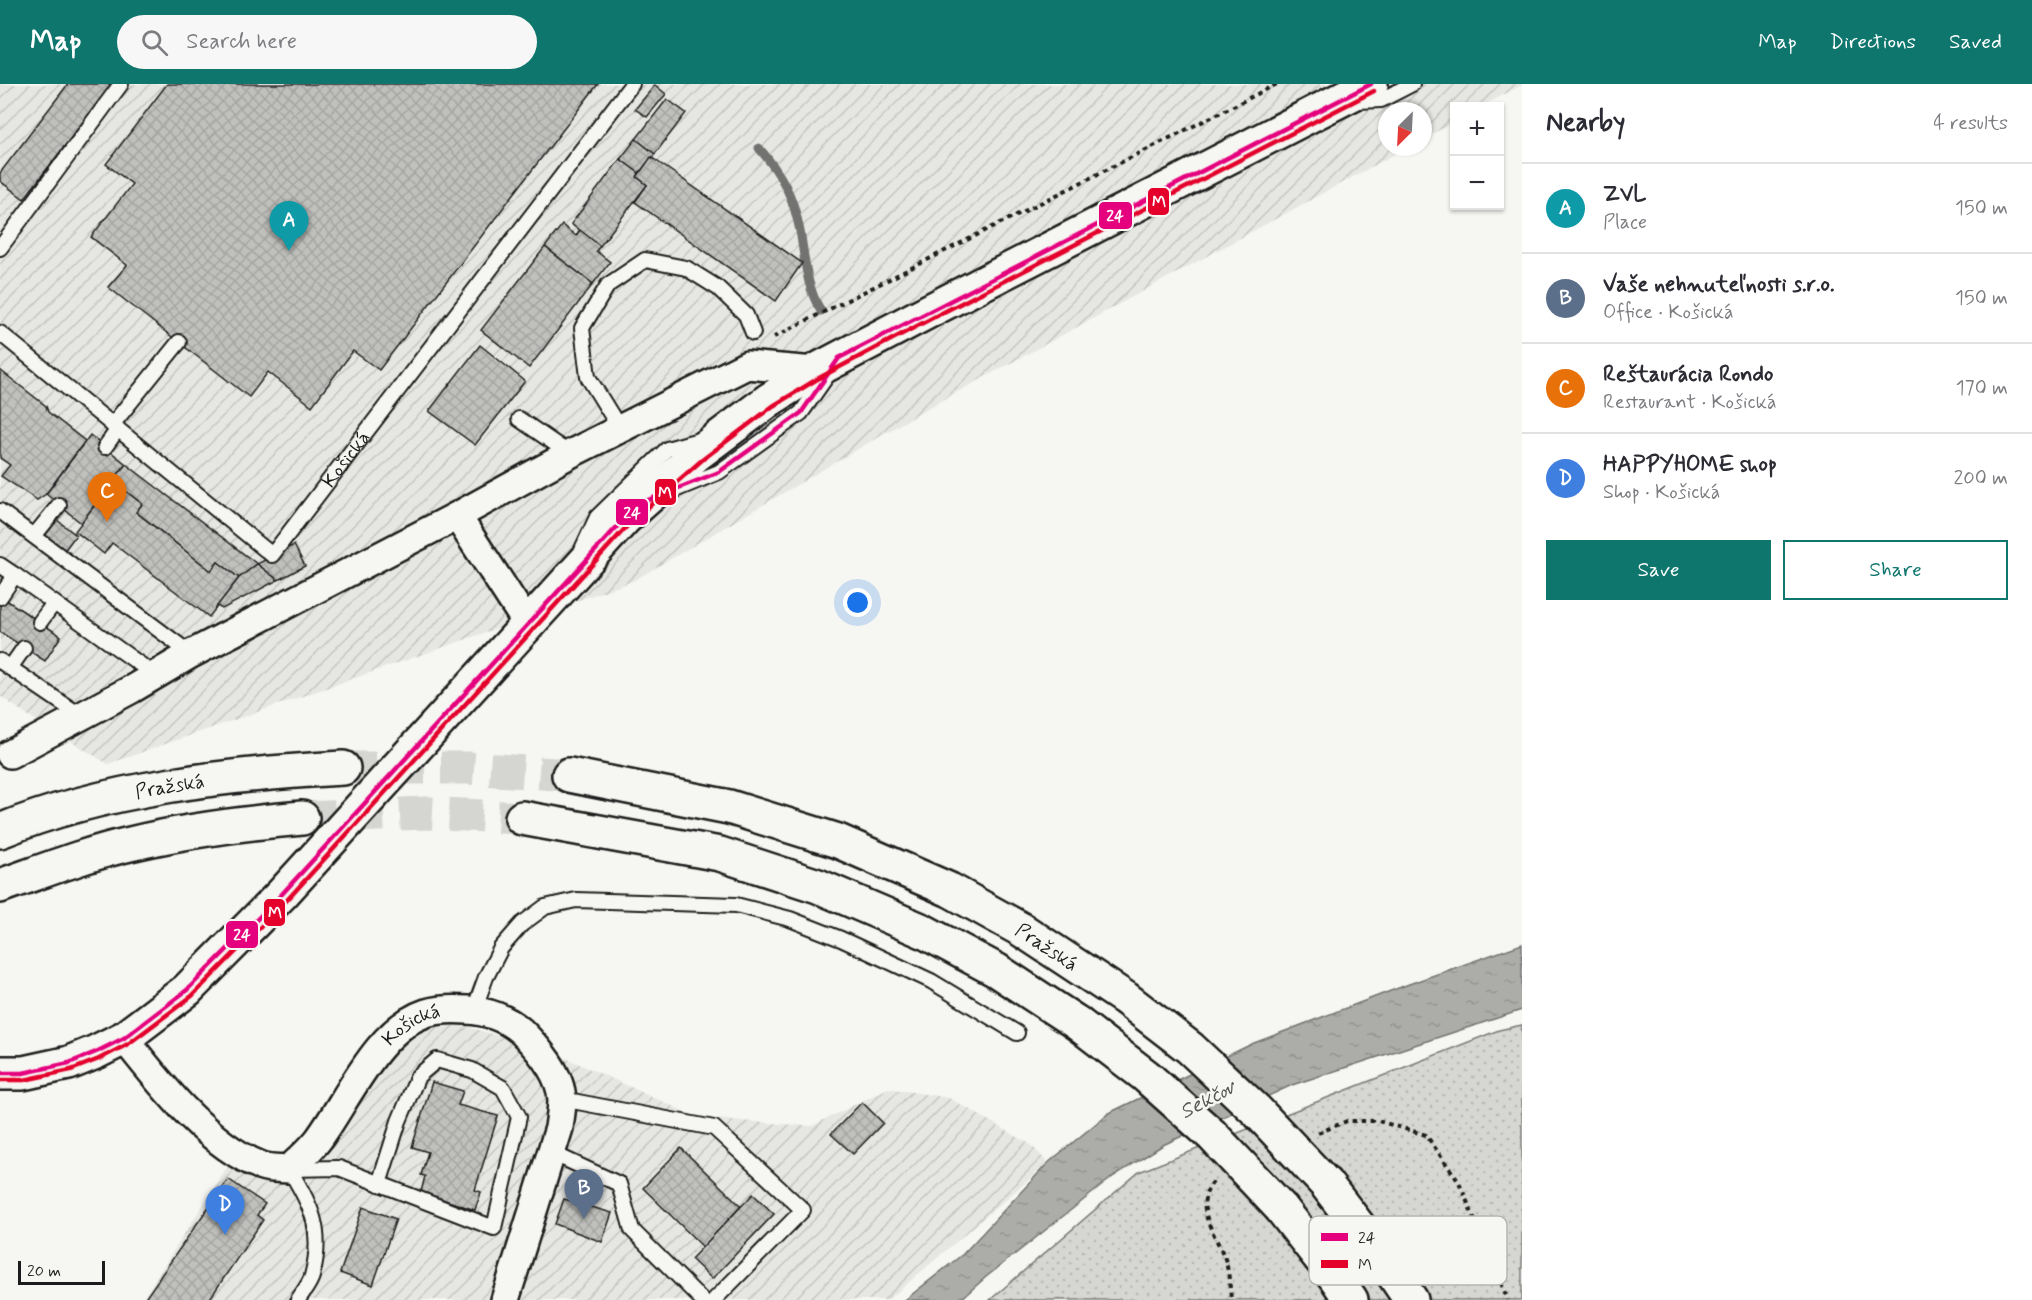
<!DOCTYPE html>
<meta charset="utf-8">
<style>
body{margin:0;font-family:Mynerve,sans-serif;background:#f7f7f7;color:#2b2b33}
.controls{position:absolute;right:18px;top:18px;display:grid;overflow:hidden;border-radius:0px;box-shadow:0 2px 4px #0004}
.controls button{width:54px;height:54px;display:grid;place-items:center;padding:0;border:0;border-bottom:2px solid #e1e1e2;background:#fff;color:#2b2b33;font:30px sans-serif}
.compass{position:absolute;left:1378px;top:18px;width:54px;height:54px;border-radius:50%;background:#fff;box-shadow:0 2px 4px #0004;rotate:204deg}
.scale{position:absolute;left:18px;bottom:15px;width:87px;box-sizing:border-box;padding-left:6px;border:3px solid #1c1c1c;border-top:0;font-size:16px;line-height:21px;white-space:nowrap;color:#1c1c1c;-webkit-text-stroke:4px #f6f6f2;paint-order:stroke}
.you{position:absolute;left:858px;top:519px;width:21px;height:21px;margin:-15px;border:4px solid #fff;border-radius:50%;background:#1a73e8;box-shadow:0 0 0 9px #1a73e833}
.badge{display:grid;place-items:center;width:39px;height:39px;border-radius:50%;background:#0f766e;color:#fff;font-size:20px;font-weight:700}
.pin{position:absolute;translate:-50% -50px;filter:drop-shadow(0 2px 3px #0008)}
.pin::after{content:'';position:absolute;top:32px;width:21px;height:18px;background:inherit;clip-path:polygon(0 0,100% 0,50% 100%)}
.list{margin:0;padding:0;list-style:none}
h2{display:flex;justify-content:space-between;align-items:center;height:78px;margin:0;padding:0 24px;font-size:26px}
h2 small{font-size:20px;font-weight:400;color:#7c7c81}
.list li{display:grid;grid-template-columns:39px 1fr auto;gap:18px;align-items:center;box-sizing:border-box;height:90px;padding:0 24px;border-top:2px solid #e1e1e2}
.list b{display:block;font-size:22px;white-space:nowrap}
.list p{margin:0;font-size:20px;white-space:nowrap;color:#7c7c81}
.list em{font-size:20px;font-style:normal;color:#7c7c81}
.actions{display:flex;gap:12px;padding:18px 24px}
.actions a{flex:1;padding:14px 0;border:2px solid #0f766e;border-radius:0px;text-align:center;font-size:21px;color:#0f766e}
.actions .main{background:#0f766e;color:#fff}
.icon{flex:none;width:33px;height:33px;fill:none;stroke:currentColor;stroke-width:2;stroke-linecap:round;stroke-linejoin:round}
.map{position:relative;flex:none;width:1522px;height:1216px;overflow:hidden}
header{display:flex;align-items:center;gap:36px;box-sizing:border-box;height:84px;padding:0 30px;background:#0f766e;color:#fff}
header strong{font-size:28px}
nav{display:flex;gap:33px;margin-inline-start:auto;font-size:21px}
.search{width:420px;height:54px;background:#f7f7f7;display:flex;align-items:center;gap:15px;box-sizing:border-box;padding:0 21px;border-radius:33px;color:#7c7c81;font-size:22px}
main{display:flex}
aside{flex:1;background:#fff}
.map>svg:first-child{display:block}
</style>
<header>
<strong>Map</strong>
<div class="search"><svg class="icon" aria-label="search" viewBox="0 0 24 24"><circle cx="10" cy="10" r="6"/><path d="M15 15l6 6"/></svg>Search here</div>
<nav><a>Map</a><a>Directions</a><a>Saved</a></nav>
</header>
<main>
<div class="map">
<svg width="1522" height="1216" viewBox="0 0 1522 1216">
<defs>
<pattern id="industrial-furrows" width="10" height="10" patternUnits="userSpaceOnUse" patternTransform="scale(1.5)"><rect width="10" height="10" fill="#e6e6e2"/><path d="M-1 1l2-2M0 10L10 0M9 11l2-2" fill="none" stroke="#c5c5c1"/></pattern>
<pattern id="grass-dots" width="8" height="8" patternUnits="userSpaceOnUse" patternTransform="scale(1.5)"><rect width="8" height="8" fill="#d6d6d2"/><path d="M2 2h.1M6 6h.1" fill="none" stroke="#b7b7b4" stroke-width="1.8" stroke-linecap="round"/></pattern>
<pattern id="water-ripples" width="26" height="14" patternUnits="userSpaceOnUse" patternTransform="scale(1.5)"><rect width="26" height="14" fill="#acaca9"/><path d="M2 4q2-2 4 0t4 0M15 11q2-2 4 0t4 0" fill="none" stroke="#939391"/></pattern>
<pattern id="building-cross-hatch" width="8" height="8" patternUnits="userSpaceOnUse" patternTransform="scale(1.5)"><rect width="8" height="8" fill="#c0c0bd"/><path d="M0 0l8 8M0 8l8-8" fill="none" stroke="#a4a4a2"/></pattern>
</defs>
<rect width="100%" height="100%" fill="#f6f6f2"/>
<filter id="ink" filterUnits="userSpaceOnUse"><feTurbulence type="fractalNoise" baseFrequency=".0167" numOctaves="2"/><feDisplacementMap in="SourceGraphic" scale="12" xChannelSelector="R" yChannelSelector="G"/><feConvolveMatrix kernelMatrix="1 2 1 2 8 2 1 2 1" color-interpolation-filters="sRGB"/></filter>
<g filter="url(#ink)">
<g fill="url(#industrial-furrows)">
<polygon points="0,0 1522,0 1522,1 1482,22 1454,22 1454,38 1423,55 1423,27 1387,27 1387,63 1408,63 926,325 633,497 108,680 29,632 0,612"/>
<polygon points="416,927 557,970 699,1034 812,1042 888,1004 949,1014 1030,1060 1048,1079 888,1216 142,1216 233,1074 280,1094"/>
</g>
<polygon fill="url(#grass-dots)" stroke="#797977" stroke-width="1.5" points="1522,941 1522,1216 990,1216 1139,1088 1499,946"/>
<polygon fill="url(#water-ripples)" stroke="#727271" stroke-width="1.5" points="1522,860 1522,926 1292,1001 1163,1061 1114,1092 986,1193 960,1216 905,1216 963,1170 1048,1079 1109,1029 1254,959 1409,900"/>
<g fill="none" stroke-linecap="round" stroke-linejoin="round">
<path stroke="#727271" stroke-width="9" d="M759,64c23,27 34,47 41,83 5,27 6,56 21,80"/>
</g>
<g fill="url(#building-cross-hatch)" stroke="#1c1c1c" stroke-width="1.5">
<polygon points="68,0 112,0 24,115 0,97 0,89"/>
<polygon points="167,0 598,0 379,286 353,267 312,322 268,288 249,313 108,203 127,181 91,153 132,100 106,80"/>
<polygon points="655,1 666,10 647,33 635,25"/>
<polygon points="667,15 686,29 655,70 636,55"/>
<polygon points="636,55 655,70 639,89 620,75"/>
<polygon points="651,73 802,179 776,217 635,118 647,101 637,93"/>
<polygon points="620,75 639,89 637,93 647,101 600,162 571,140"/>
<polygon points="562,141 576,152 580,146 600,162 596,167 610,178 593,200 545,163"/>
<polygon points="545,163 593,200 529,284 481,246"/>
<polygon points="480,261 525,297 475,361 429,327"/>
<polygon points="0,286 46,322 48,328 85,357 46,410 37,416 1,392 10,381 0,374"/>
<polygon points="90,351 126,380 81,439 46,410"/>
<polygon points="126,380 257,480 239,494 218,478 211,487 136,428 142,420 113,397"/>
<polygon points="113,397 142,420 136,428 211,487 218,478 239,494 209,533 112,459 104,470 75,447"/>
<polygon points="57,436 76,451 64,467 44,453"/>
<polygon points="294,461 305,482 278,496 257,480"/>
<polygon points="257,480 278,496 222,525 217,522 239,494"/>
<polygon points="0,512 61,552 45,577 0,548"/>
<polygon points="432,998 463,1007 458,1021 498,1032 475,1106 481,1108 475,1126 421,1108 425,1092 421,1091 428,1068 412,1063"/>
<polygon points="862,1018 883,1039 853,1070 831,1050"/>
<polygon points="681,1064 741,1122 703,1163 643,1104"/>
<polygon points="228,1095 265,1120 257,1131 263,1136 209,1216 144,1216"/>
<polygon points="753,1110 774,1130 712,1195 691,1175"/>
<polygon points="564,1115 612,1129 602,1158 555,1140"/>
<polygon points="363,1123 396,1135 373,1201 340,1189"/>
</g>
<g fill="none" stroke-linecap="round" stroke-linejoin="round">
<g stroke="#d5d5d2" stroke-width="33" stroke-dasharray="33 16" stroke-linecap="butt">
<polyline points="343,684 468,684 569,691"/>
<polyline points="302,734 427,729 522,734"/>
</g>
<g stroke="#1c1c1c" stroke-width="18">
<g id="lane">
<polyline points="1358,17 1381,16 1412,0"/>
<polyline points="0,164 121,0"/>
<path id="s1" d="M0,249l272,222 360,-471"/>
<polyline points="519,335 570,370"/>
<polyline points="112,341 179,258"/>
<polyline points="620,345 588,293 582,244 608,201 645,176 686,184 718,204 746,231 753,249"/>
<polyline points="105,363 118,345"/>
<polyline points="670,408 719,388 801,329 829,289"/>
<polyline points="0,427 191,570"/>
<polyline points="34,452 59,421"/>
<polyline points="583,463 597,433 667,365 699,356"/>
<polyline points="0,481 15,491"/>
<polyline points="0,513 15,491 155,591"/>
<polyline points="40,538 54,519"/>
<polyline points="0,577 81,632"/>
<polyline points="10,584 24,564"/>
<polyline points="474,926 486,893 501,864 522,840 545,823 576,816 736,821 790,835 841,855 931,897 1017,949"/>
<polyline points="562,1015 714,1044 803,1126 714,1216"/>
<polyline points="552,1069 619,1100 632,1146 702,1216"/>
<path d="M298,1216c4,-7 12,-16 14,-24 12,-45 0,-70 -23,-107l50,-1 155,60 25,-111 -16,-29 -31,-18 -35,-10 -19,16 -19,45 -20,63"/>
</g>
</g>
<g stroke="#1c1c1c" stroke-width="32">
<g id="street">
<polyline points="457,432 528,541"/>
<polyline points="10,670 132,605 191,570 457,432 570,370 747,281 815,287"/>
<path id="s2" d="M124,954c34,43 85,109 138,128 8,3 19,2 27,3 10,-9 21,-19 29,-29 29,-39 59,-111 108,-127 13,-4 27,-4 41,-3 19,1 39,8 54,21 18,18 40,43 41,69 0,9 -2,19 -3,28l-54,172"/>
</g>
</g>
<g stroke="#1c1c1c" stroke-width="38">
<g id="primary">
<path id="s3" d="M569,691l160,32 109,34 112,49 72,40 103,68"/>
<polyline points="522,734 720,770 818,802 923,847 996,886 1077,939"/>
<path id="s4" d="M0,747c105,-43 230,-57 343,-63"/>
<path d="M0,802c43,-15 86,-32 130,-42 57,-14 114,-21 172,-26"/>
<polyline points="0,989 23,989 69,979 96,968 124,954 187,906 282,810 625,434 697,370 769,316 815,287 933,225 1371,0"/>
<polyline points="1326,1100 1379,1169 1411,1216"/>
<polyline points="1281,1124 1336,1194 1351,1216"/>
</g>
</g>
<g stroke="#1c1c1c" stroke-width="4" stroke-dasharray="4.5 4.5" stroke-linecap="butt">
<polyline points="774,253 1277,0"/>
<polyline points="1318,1049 1347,1037 1378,1037 1426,1051 1459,1098 1508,1216"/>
<path d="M1213,1098c-22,26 5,54 13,80 3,12 4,26 5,38"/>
</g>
<use href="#lane" stroke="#f6f6f2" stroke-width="14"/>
<use href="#street" stroke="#f6f6f2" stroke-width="27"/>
<use href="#primary" stroke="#f6f6f2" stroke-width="33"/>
<g stroke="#1c1c1c" stroke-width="38" stroke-linecap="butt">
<g id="primary-bridge">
<polyline points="1125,914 1190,964 1257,1027 1326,1100"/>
<polyline points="1077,939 1146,992 1212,1051 1281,1124"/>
</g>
</g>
<use href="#primary-bridge" stroke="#f6f6f2" stroke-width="33"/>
<g stroke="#f6f6f2" stroke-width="9">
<polyline id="bus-1" points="0,989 23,989 69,979 96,968 124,954 187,906 282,810 625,434 643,418 719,388 801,329 839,274 1371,0"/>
</g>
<g stroke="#f6f6f2" stroke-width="9">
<polyline id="bus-2" points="0,996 24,996 71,986 99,975 128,960 192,912 288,815 630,439 702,376 773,322 819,294 936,232 1374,7"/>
</g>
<use href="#bus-1" stroke="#e5007d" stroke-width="4.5"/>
<use href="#bus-2" stroke="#e4002b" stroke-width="4.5"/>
</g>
</g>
<g text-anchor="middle" stroke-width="5" stroke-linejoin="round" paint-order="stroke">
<g font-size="20" fill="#1c1c1c" stroke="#f6f6f2">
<text dy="7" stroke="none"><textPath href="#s1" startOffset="472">Košická</textPath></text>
<text dy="7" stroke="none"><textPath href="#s4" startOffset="176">Pražská</textPath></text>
<text dy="7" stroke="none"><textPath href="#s3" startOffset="512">Pražská</textPath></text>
<text dy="7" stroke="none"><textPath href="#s2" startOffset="410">Košická</textPath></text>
</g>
<g font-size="21" font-style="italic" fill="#565654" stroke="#f6f6f2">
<text transform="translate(1207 1015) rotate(-28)" y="7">Sekčov</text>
</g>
</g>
<rect x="1309" y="1132" width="198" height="69" rx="9" fill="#f6f6f2" stroke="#b5b5b2" stroke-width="1.5"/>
<rect x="1321" y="1149" width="27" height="8" fill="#e5007d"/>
<rect x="1321" y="1176" width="27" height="8" fill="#e4002b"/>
<g font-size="16" fill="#1c1c1c">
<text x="1358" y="1159">24</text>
<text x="1358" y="1186">M</text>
</g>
<g stroke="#f6f6f2" stroke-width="2">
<rect x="1147" y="103" width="23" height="29" rx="6" fill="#e4002b"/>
<rect x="1098" y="117" width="35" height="29" rx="6" fill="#e5007d"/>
<rect x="654" y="394" width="23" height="28" rx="6" fill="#e4002b"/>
<rect x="615" y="414" width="34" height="28" rx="6" fill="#e5007d"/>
<rect x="263" y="814" width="23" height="29" rx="6" fill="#e4002b"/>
<rect x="225" y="836" width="34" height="29" rx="6" fill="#e5007d"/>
</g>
<g font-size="16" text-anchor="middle" font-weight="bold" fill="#fff">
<text x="1159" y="123">M</text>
<text x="1115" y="137">24</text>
<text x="665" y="414">M</text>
<text x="632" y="434">24</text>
<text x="275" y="834">M</text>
<text x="242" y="856">24</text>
</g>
</svg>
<div class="controls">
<button>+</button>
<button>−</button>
</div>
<svg class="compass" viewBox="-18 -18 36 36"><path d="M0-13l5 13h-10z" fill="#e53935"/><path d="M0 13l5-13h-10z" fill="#7c7c81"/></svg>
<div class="scale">20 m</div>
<div class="you"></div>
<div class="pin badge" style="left:289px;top:167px;background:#0f9aa8">A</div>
<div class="pin badge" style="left:584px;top:1135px;background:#5c6f8a">B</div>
<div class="pin badge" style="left:107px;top:438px;background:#e8710a">C</div>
<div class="pin badge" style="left:225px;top:1151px;background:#3f7fe0">D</div>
</div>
<aside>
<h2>Nearby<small>4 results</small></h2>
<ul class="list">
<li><span class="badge" style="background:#0f9aa8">A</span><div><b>ZVL</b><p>Place</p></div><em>150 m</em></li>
<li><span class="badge" style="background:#5c6f8a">B</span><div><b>Vaše nehnuteľnosti s.r.o.</b><p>Office · Košická</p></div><em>150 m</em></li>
<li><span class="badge" style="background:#e8710a">C</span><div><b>Reštaurácia Rondo</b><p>Restaurant · Košická</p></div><em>170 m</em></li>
<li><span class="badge" style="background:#3f7fe0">D</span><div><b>HAPPYHOME shop</b><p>Shop · Košická</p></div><em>200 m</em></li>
</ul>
<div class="actions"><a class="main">Save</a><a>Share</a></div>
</aside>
</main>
